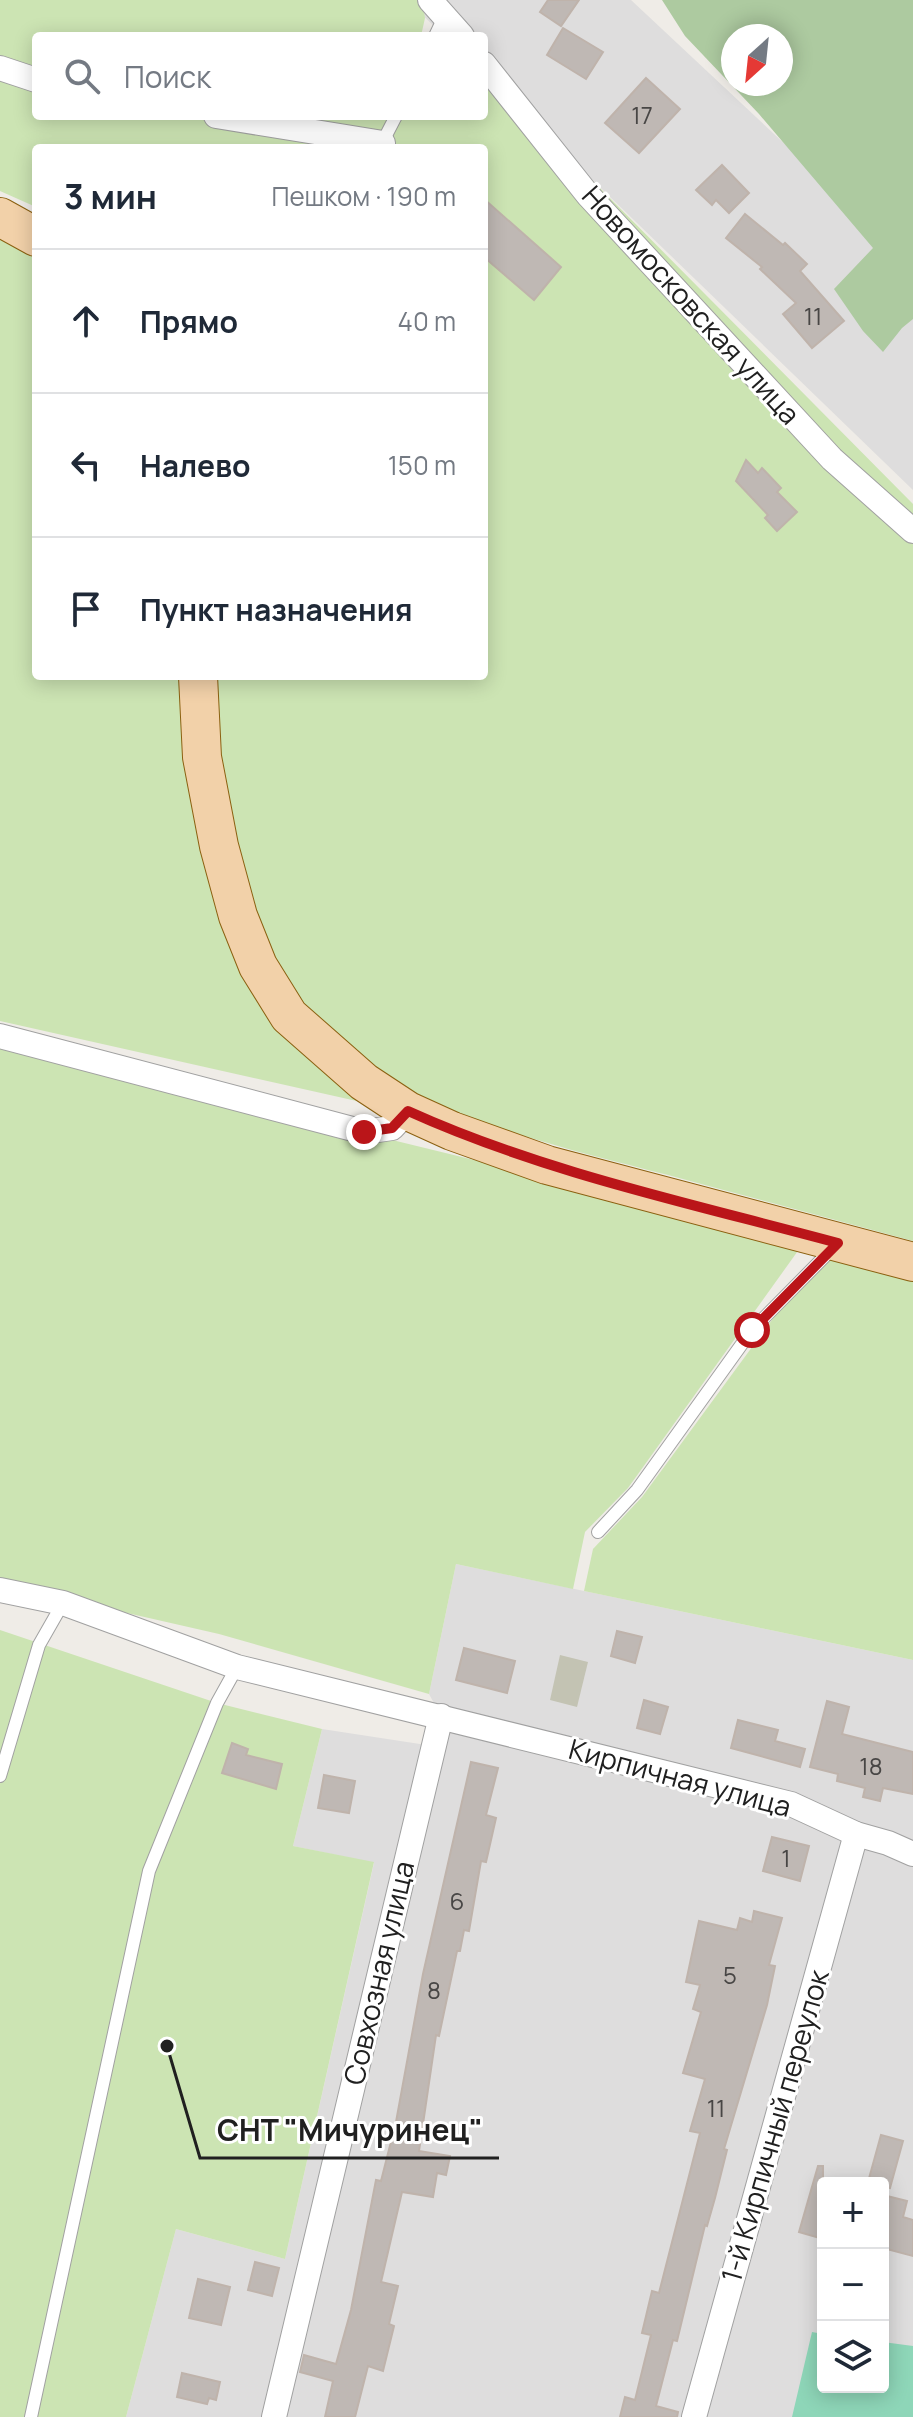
<!DOCTYPE html>
<html lang="ru">
<meta charset="utf-8">
<style>
body{margin:0;font-family:Manrope,sans-serif;background:#f2f2f3;color:#1f2937}
.controls{position:absolute;right:24px;bottom:24px;display:grid;overflow:hidden;border-radius:8px;box-shadow:0 4px 20px #0003}
.controls button{width:72px;height:72px;display:grid;place-items:center;padding:0;border:0;border-bottom:2px solid #e0e1e3;background:#fff;color:#1f2937;font:40px sans-serif}
.compass{position:absolute;left:721px;top:24px;width:72px;height:72px;border-radius:50%;background:#fff;box-shadow:0 4px 20px #0003;rotate:207deg}
.stop{position:absolute;width:24px;height:24px;margin:-18px;border:6px solid #ba1519;border-radius:50%;background:#fff}
.stop.end{background:#ba1519;border-color:#fff;box-shadow:0 2px 8px #0008}
.list{margin:0;padding:0;list-style:none}
h2{display:flex;justify-content:space-between;align-items:center;height:104px;margin:0;padding:0 32px;font-size:34px}
h2 small{font-size:26px;font-weight:400;color:#747a83}
.list li{display:grid;grid-template-columns:52px 1fr auto;gap:24px;align-items:center;box-sizing:border-box;height:144px;padding:0 32px;border-top:2px solid #e0e1e3}
.list b{display:block;font-size:30px;white-space:nowrap}
.list em{font-size:26px;font-style:normal;color:#747a83}
.icon{flex:none;width:44px;height:44px;fill:none;stroke:currentColor;stroke-width:2;stroke-linecap:round;stroke-linejoin:round}
.map{position:relative;flex:none;width:913px;height:2417px;overflow:hidden}
.search{position:absolute;background:#fff;box-shadow:0 4px 20px #0003;left:32px;top:32px;width:456px;height:88px;display:flex;align-items:center;gap:20px;box-sizing:border-box;padding:0 28px;border-radius:8px;color:#747a83;font-size:30px}
.panel{position:absolute;background:#fff;box-shadow:0 4px 20px #0003;left:32px;top:144px;width:456px;height:536px;border-radius:8px}
.map>svg:first-child{display:block}
</style>
<div class="map">
<svg width="913" height="2417" viewBox="0 0 913 2417">
<rect width="100%" height="100%" fill="#efece7"/>
<g fill="#dedddd" fill-rule="evenodd">
<polygon points="407,0 631,0 913,264 913,490 484,75 484,36 444,36"/>
<path d="M456,1564l457,96v757h-787l50,-188 109,30 89,-396 -81,-17 29,-117 111,17 8,-30 -12,-22zM823,2183h60v204h-60z"/>
</g>
<polygon fill="#c3c3b3" points="560,1655 588,1662 577,1707 550,1700"/>
<g fill="#cce4b3">
<path d="M0,0h422l3,18 -4,18h-385v80h448v-45l429,433v737c-82,-22 -163,-44 -245,-66 -121,-32 -272,-63 -359,-161 -54,-61 -80,-180 -91,-260 -4,-25 -2,-52 -2,-78h268v-528h-448v59l-36,-16z"/>
<polygon points="0,230 36,246 36,676 182,676 214,901 379,1106 0,1021"/>
<polygon points="0,1044 805,1241 628,1488 585,1532 573,1589 456,1564 429,1694 219,1634 0,1584"/>
<polygon points="821,1253 913,1276 913,1660 584,1591 593,1549 642,1497"/>
<polygon points="0,1630 217,1703 322,1729 293,1846 374,1862 285,2259 176,2229 126,2417 0,2417"/>
</g>
<path fill="#adcaa0" fill-rule="evenodd" d="M662,0h251v319l-11,9 -19,24 -20,-21 -29,-42 39,-41 -114,-134 -74,-78zM733,36h48v48h-48z"/>
<polygon fill="#8ed6b8" points="812,2332 823,2334 823,2387 883,2387 883,2342 913,2346 913,2417 792,2417"/>
<g fill="#bfb8b4" stroke="#bfb3ab" stroke-width="2">
<polygon points="548,0 579,0 561,26 540,12"/>
<polygon points="563,28 603,52 586,79 547,55"/>
<polygon points="646,78 680,109 639,153 605,123"/>
<polygon points="722,165 749,193 729,213 716,200 712,205 696,190"/>
<polygon points="484,199 561,267 534,300 484,257"/>
<polygon points="745,214 783,245 785,243 807,264 800,271 844,321 812,348 783,314 796,303 760,269 762,267 726,238"/>
<polygon points="746,460 758,473 762,468 781,488 777,492 797,512 777,531 765,518 768,515 736,481"/>
<polygon points="617,1631 642,1637 635,1663 611,1656"/>
<polygon points="464,1648 515,1661 507,1693 456,1680"/>
<polygon points="644,1700 668,1707 660,1734 637,1728"/>
<polygon points="827,1701 849,1707 842,1734 913,1752 913,1794 883,1788 880,1801 863,1797 865,1788 837,1781 838,1774 810,1767"/>
<polygon points="738,1720 778,1730 775,1741 805,1749 800,1767 731,1748"/>
<polygon points="232,1743 248,1749 246,1755 282,1764 276,1789 222,1773"/>
<polygon points="471,1762 498,1768 486,1815 496,1818 486,1862 481,1861 469,1931 464,1930 460,1951 457,1951 439,2036 436,2035 419,2151 450,2156 446,2175 437,2173 433,2197 402,2192 381,2282 398,2286 389,2324 394,2326 383,2371 368,2366 355,2417 325,2417 333,2381 300,2372 304,2355 336,2364 351,2310 376,2180 381,2181 396,2122 423,1974"/>
<polygon points="324,1775 355,1781 349,1813 318,1808"/>
<polygon points="772,1837 809,1846 800,1881 763,1871"/>
<polygon points="754,1911 782,1918 769,1965 775,1966 767,2005 724,2149 727,2150 715,2198 707,2226 705,2225 677,2341 673,2340 656,2406 678,2412 677,2417 620,2417 625,2397 635,2400 651,2335 642,2333 652,2291 659,2293 700,2133 690,2131 705,2079 683,2073 701,2012 693,2009 700,1985 686,1982 699,1921 737,1930 740,1918 752,1922"/>
<polygon points="881,2135 903,2141 890,2188 883,2186 883,2183 868,2182"/>
<polygon points="818,2166 823,2166 823,2239 799,2232"/>
<polygon points="883,2195 907,2201 903,2217 913,2220 913,2256 883,2248"/>
<polygon points="255,2262 279,2268 272,2296 248,2290"/>
<polygon points="198,2279 230,2287 221,2325 189,2318"/>
<polygon points="182,2373 220,2382 216,2400 209,2398 207,2404 177,2397"/>
</g>
<g fill="none" stroke-linecap="round" stroke-linejoin="round">
<g stroke="#a1a1a1" stroke-width="14">
<g id="lane">
<polyline points="435,36 445,15"/>
<polyline points="381,145 396,116"/>
<polyline points="598,1532 637,1490 752,1330 835,1246"/>
<polyline points="0,1776 39,1645 63,1603"/>
<polyline points="31,2417 149,1871 217,1703 237,1667"/>
</g>
</g>
<g stroke="#a1a1a1" stroke-width="26">
<g id="street">
<polyline points="430,0 462,36"/>
<polyline points="484,64 588,195 832,459 913,531"/>
<polyline points="0,68 36,80"/>
<polyline points="216,116 383,143"/>
<polyline points="0,1036 364,1132 392,1128 408,1111"/>
<polyline points="0,1590 63,1603 237,1667 791,1804 856,1834 888,1843 913,1854"/>
<polyline points="274,2417 441,1716"/>
<polyline points="694,2417 856,1834"/>
</g>
</g>
<g stroke="#8b6010" stroke-width="40">
<g id="primary">
<polyline points="0,217 36,237"/>
<polyline points="198,676 202,757 219,846 238,916 258,966 289,1016 364,1082 408,1111 452,1131 547,1165 913,1262"/>
</g>
</g>
<use href="#lane" stroke="#fff" stroke-width="12"/>
<use href="#street" stroke="#fff" stroke-width="24"/>
<use href="#primary" stroke="#f2d1a9" stroke-width="38"/>
</g>
<g fill="none" stroke-linecap="round" stroke-linejoin="round">
<path stroke="#ba1519" stroke-width="10" d="M364,1132l28,-4 16,-17c137,62 286,93 430,132l-86,87"/>
</g>
<g text-anchor="middle" stroke-width="6" stroke-linejoin="round" paint-order="stroke">
<g font-size="24" fill="#484645">
<text x="642" y="124">17</text>
<text x="813" y="325">11</text>
<text x="871" y="1775">18</text>
<text x="786" y="1867">1</text>
<text x="457" y="1910">6</text>
<text x="730" y="1984">5</text>
<text x="434" y="1999">8</text>
<text x="716" y="2117">11</text>
</g>
<g font-size="28" fill="#202020" stroke="#fff">
<text transform="translate(691 305) rotate(48)" y="10">Новомосковская улица</text>
<text transform="translate(680 1778) rotate(15)" y="10">Кирпичная улица</text>
<text transform="translate(379 1973) rotate(-77)" y="10">Совхозная улица</text>
<text transform="translate(775 2126) rotate(-74)" y="10">1-й Кирпичный переулок</text>
</g>
</g>
<path fill="none" stroke="#202020" stroke-width="3" d="M167 2046L200 2158H499"/>
<circle fill="#202020" stroke="#fff" stroke-width="3" cx="167" cy="2046" r="8"/>
<g font-size="30" text-anchor="middle" font-weight="bold" fill="#202020" stroke="#fff" stroke-width="6" stroke-linejoin="round" paint-order="stroke">
<text x="350" y="2141">СНТ "Мичуринец"</text>
</g>
</svg>
<div class="controls">
<button>+</button>
<button>−</button>
<button><svg class="icon" aria-label="layers" viewBox="0 0 24 24"><path d="M12 4l9 5-9 5-9-5zM3 14l9 5 9-5"/></svg></button>
</div>
<svg class="compass" viewBox="-18 -18 36 36"><path d="M0-13l5 13h-10z" fill="#e53935"/><path d="M0 13l5-13h-10z" fill="#747a83"/></svg>
<div class="stop" style="left:752px;top:1330px"></div>
<div class="stop end" style="left:364px;top:1132px"></div>
<div class="search"><svg class="icon" aria-label="search" viewBox="0 0 24 24"><circle cx="10" cy="10" r="6"/><path d="M15 15l6 6"/></svg>Поиск</div>
<section class="panel">
<h2>3 мин<small>Пешком · 190 m</small></h2>
<ul class="list">
<li><svg class="icon" aria-label="ahead" viewBox="0 0 24 24"><path d="M12 20V5M6 11l6-6 6 6"/></svg><div><b>Прямо</b></div><em>40 m</em></li>
<li><svg class="icon" aria-label="left" viewBox="0 0 24 24"><path d="M17 20v-9H6M10 6l-5 5 5 5"/></svg><div><b>Налево</b></div><em>150 m</em></li>
<li><svg class="icon" aria-label="arrive" viewBox="0 0 24 24"><path d="M6 21V4h12l-3 4 3 4H6"/></svg><div><b>Пункт назначения</b></div></li>
</ul>
</section>
</div>
